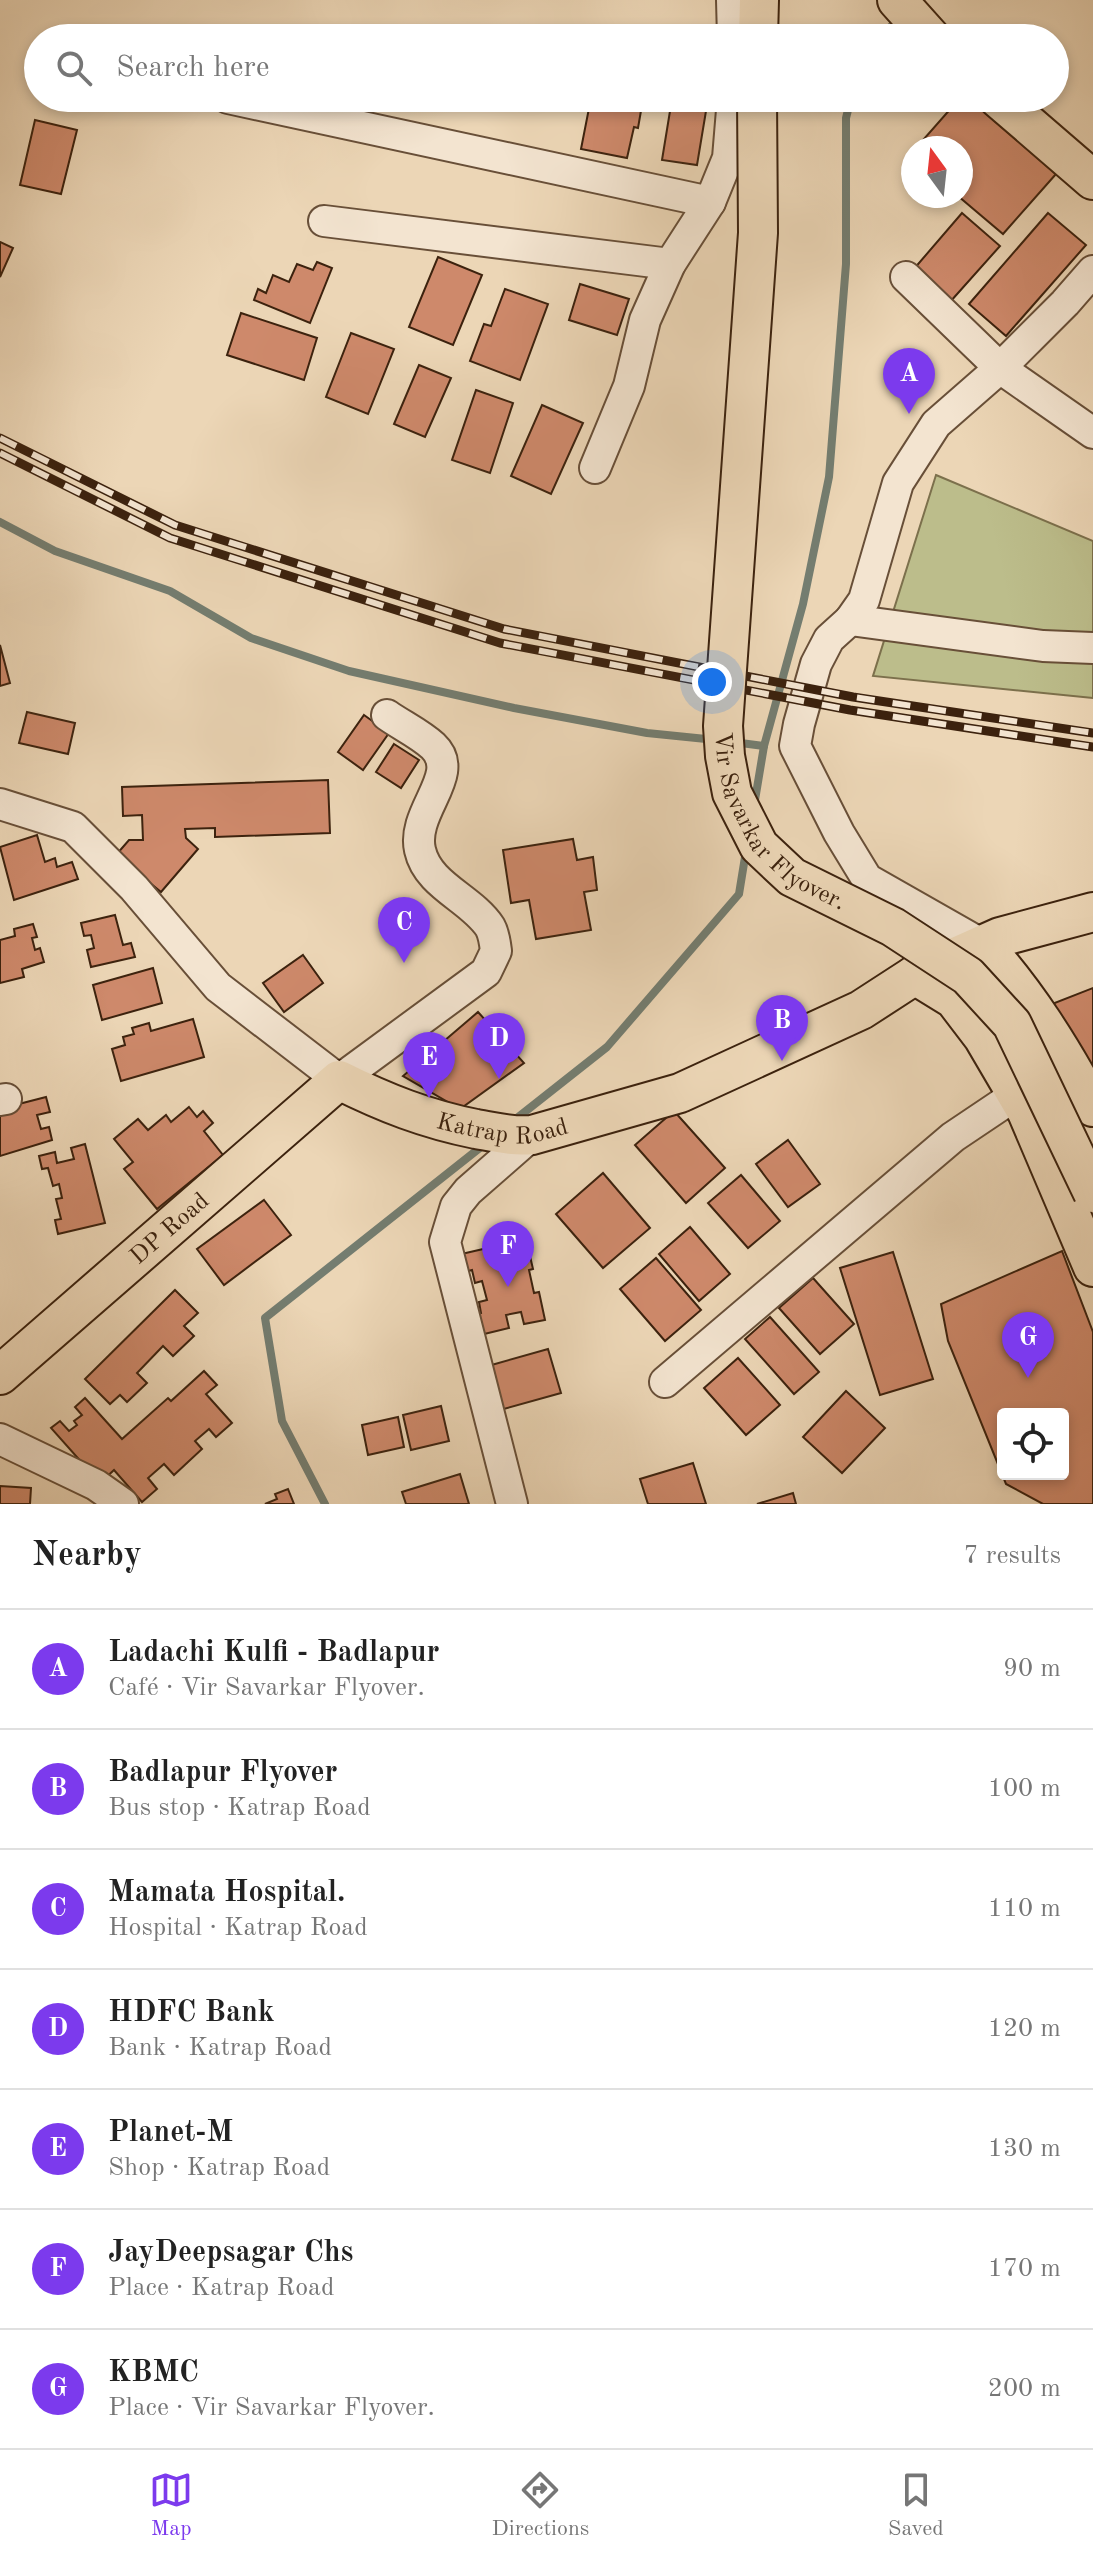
<!DOCTYPE html>
<meta charset="utf-8">
<style>
body{margin:0;font-family:"Old Standard TT",serif;background:#f6f6f6;color:#222}
.controls{position:absolute;right:24px;bottom:24px;display:grid;overflow:hidden;border-radius:8px;box-shadow:0 4px 12px #0003}
.controls button{width:72px;height:72px;display:grid;place-items:center;padding:0;border:0;border-bottom:2px solid #e0e0e0;background:#fff;color:#222;font:40px sans-serif}
.compass{position:absolute;left:901px;top:136px;width:72px;height:72px;border-radius:50%;background:#fff;box-shadow:0 4px 12px #0003;rotate:345deg}
.you{position:absolute;left:712px;top:682px;width:28px;height:28px;margin:-20px;border:6px solid #fff;border-radius:50%;background:#1a73e8;box-shadow:0 0 0 12px #1a73e833}
.badge{display:grid;place-items:center;width:52px;height:52px;border-radius:50%;background:#7c3aed;color:#fff;font-size:26px;font-weight:700}
.pin{position:absolute;translate:-50% -66px;filter:drop-shadow(0 2px 4px #0008)}
.pin::after{content:'';position:absolute;top:42px;width:28px;height:24px;background:inherit;clip-path:polygon(0 0,100% 0,50% 100%)}
.list{margin:0;padding:0;list-style:none}
h2{display:flex;justify-content:space-between;align-items:center;height:104px;margin:0;padding:0 32px;font-size:34px}
h2 small{font-size:26px;font-weight:400;color:#767676}
.list li{display:grid;grid-template-columns:52px 1fr auto;gap:24px;align-items:center;box-sizing:border-box;height:120px;padding:0 32px;border-top:2px solid #e0e0e0}
.list b{display:block;font-size:30px;white-space:nowrap}
.list p{margin:0;font-size:26px;white-space:nowrap;color:#767676}
.list em{font-size:26px;font-style:normal;color:#767676}
.icon{flex:none;width:44px;height:44px;fill:none;stroke:currentColor;stroke-width:2;stroke-linecap:round;stroke-linejoin:round}
.map{position:relative;flex:none;width:1093px;height:1504px;overflow:hidden}
.search{position:absolute;background:#fff;box-shadow:0 4px 12px #0003;left:24px;right:24px;top:24px;height:88px;display:flex;align-items:center;gap:20px;box-sizing:border-box;padding:0 28px;border-radius:44px;color:#767676;font-size:30px}
.sheet{height:944px;background:#fff}
nav{display:flex;justify-content:space-around;align-items:center;box-sizing:border-box;height:112px;border-top:2px solid #e0e0e0;background:#fff;font-size:22px;color:#767676}
nav a{display:grid;justify-items:center;gap:4px}
nav .on{color:#7c3aed}
.map>svg:first-child{display:block}
</style>
<div class="map">
<svg width="1093" height="1504" viewBox="0 0 1093 1504">
<rect width="100%" height="100%" fill="#ecd6b6"/>
<filter id="stains"><feTurbulence type="fractalNoise" baseFrequency=".0025" numOctaves="4"/><feColorMatrix values="0 0 0 0 .2 0 0 0 0 .09 0 0 0 0 .02 0 0 0 .5 -.17"/></filter>
<radialGradient id="worn" r=".72"><stop offset=".6" stop-color="#630" stop-opacity="0"/><stop offset="1" stop-color="#630" stop-opacity=".3"/></radialGradient>
<polygon fill="#bcbd8b" stroke="#7c704c" stroke-width="2" points="936,475 1093,541 1093,698 873,676"/>
<g fill="none" stroke-linecap="round" stroke-linejoin="round">
<g stroke="#747d70" stroke-width="8">
<polyline points="877,38 901,18"/>
<polyline points="0,522 55,551 170,591 251,638 349,671 514,708 647,733 716,740"/>
<polyline points="733,742 764,746"/>
<polyline points="754,806 764,746 803,604 829,477 846,264 846,118 851,98"/>
<polyline points="512,1122 607,1047 739,894 746,851"/>
<polyline points="325,1504 282,1421 265,1318 486,1143"/>
</g>
</g>
<g fill="#ce896b" stroke="#3c220e" stroke-width="2" fill-rule="evenodd">
<polygon points="236,29 272,38 234,38"/>
<polygon points="371,98 413,98 410,109 371,100"/>
<polygon points="591,98 628,98 627,103 642,105 638,128 634,127 627,158 581,149"/>
<polygon points="960,98 968,98 1056,174 1003,234 958,196 961,196 961,148 916,148"/>
<polygon points="671,105 706,111 697,165 662,160"/>
<polygon points="35,120 77,130 61,194 20,185"/>
<polygon points="962,213 1000,246 950,302 913,270"/>
<polygon points="1048,213 1086,245 1006,336 969,304"/>
<polygon points="0,242 13,248 0,277"/>
<polygon points="438,257 482,275 453,345 409,327"/>
<polygon points="317,262 332,268 310,323 254,300 258,289 266,293 273,275 289,282 297,264 313,270"/>
<polygon points="580,284 629,299 617,335 569,320"/>
<polygon points="505,289 548,304 520,380 470,361 484,324 491,326"/>
<polygon points="241,313 317,338 304,380 227,355"/>
<polygon points="351,333 394,349 368,414 326,397"/>
<polygon points="419,365 451,378 425,437 394,424"/>
<polygon points="476,390 513,403 490,473 452,460"/>
<polygon points="542,405 583,423 551,494 511,476"/>
<polygon points="0,645 10,683 0,686"/>
<polygon points="27,712 75,723 68,754 19,743"/>
<polygon points="364,715 389,733 363,770 338,752"/>
<polygon points="394,744 419,760 401,788 376,772"/>
<polygon points="328,780 330,833 215,837 215,828 185,829 186,838 198,849 161,892 116,855 129,840 143,840 142,815 123,816 122,787"/>
<polygon points="37,835 45,862 55,858 57,867 72,862 78,879 14,900 0,847"/>
<polygon points="573,839 577,860 593,857 597,890 584,892 591,930 536,939 529,900 511,903 503,850"/>
<polygon points="115,915 123,945 131,943 135,957 91,967 87,950 94,948 91,935 84,936 81,923"/>
<polygon points="33,924 37,937 32,938 35,950 40,948 44,962 22,969 24,977 0,983 0,940 15,936 14,929"/>
<polygon points="303,955 323,983 284,1012 263,983"/>
<polygon points="153,968 162,1003 102,1020 93,985"/>
<polygon points="1093,988 1093,1081 1052,1004"/>
<polygon points="478,1012 524,1063 460,1109 403,1076"/>
<polygon points="193,1019 204,1057 121,1081 112,1049 125,1045 123,1037 134,1034 132,1028 149,1023 151,1031"/>
<polygon points="46,1097 50,1112 37,1115 41,1129 49,1127 52,1140 0,1156 0,1113 15,1105"/>
<polygon points="189,1107 197,1117 203,1111 213,1123 204,1131 223,1155 157,1209 124,1169 133,1162 114,1139 138,1119 148,1130 166,1115 171,1122"/>
<polygon points="674,1111 725,1168 686,1203 635,1145"/>
<polygon points="788,1140 820,1184 788,1207 756,1164"/>
<polygon points="85,1144 105,1223 58,1234 55,1220 61,1219 56,1199 62,1198 59,1184 53,1186 48,1168 42,1169 39,1156 55,1152 57,1163 74,1159 71,1148"/>
<polygon points="603,1173 650,1228 603,1268 556,1214"/>
<polygon points="741,1175 780,1221 748,1248 708,1203"/>
<polygon points="264,1200 291,1235 224,1285 197,1249"/>
<polygon points="690,1227 730,1274 699,1301 659,1254"/>
<polygon points="526,1239 533,1269 529,1270 534,1293 539,1292 545,1320 524,1324 521,1312 506,1315 509,1328 476,1336 471,1316 481,1313 479,1302 487,1300 482,1281 475,1283 472,1270 461,1273 457,1255 492,1247 496,1263 511,1260 507,1244"/>
<path d="M1062,1251l31,81v172h-50l-37,-20 -58,-143 -7,-37zM1003,1414h60v60h-60z"/>
<polygon points="893,1252 933,1379 880,1395 840,1268"/>
<polygon points="656,1258 701,1310 665,1341 620,1289"/>
<polygon points="813,1278 854,1324 820,1354 779,1308"/>
<polygon points="175,1290 198,1313 184,1326 194,1336 173,1356 163,1346 137,1373 147,1383 127,1402 120,1395 110,1404 85,1379"/>
<polygon points="770,1317 819,1372 794,1394 745,1339"/>
<polygon points="548,1349 561,1393 500,1410 488,1366"/>
<polygon points="738,1358 780,1405 746,1435 704,1388"/>
<polygon points="204,1371 217,1385 206,1394 232,1423 216,1437 209,1429 195,1441 202,1449 174,1475 164,1464 148,1478 157,1489 142,1502 114,1470 100,1483 51,1428 60,1421 69,1431 77,1425 74,1421 82,1415 75,1407 85,1398 122,1439 168,1398 171,1401"/>
<polygon points="846,1391 885,1428 842,1473 803,1437"/>
<polygon points="441,1406 449,1441 411,1450 403,1415"/>
<polygon points="398,1417 404,1447 368,1455 362,1425"/>
<polygon points="693,1463 706,1504 648,1504 640,1479"/>
<polygon points="460,1474 469,1504 406,1504 402,1492"/>
<polygon points="0,1486 31,1488 30,1504 0,1504"/>
<polygon points="288,1489 294,1504 265,1504 277,1499 275,1494"/>
<polygon points="793,1493 796,1504 757,1504"/>
</g>
<g fill="none" stroke-linecap="round" stroke-linejoin="round">
<g stroke="#684f38" stroke-width="34">
<g id="minor">
<polyline points="732,0 733,38"/>
<polyline points="228,98 710,202"/>
<polyline points="324,221 670,264"/>
<polyline points="906,277 1000,368 1093,433"/>
<polyline points="595,468 629,386 645,320 670,264 710,202 728,158 733,98"/>
<polyline points="850,620 1043,646 1093,648"/>
<path d="M0,804l73,23 61,61 84,99 121,93 147,-108 10,-21c-1,-8 -2,-17 -6,-24 -19,-29 -62,-41 -70,-77 -9,-39 43,-76 13,-104 -13,-12 -32,-21 -46,-31"/>
<polyline points="983,945 867,879 839,833 795,746 799,724 816,664 829,639 850,620 864,600 898,483 936,424 1000,368 1065,303 1093,271"/>
<polyline points="0,1100 6,1099"/>
<polyline points="665,1382 953,1137 1017,1094"/>
<polyline points="0,1439 96,1485 123,1504"/>
<polyline points="512,1504 445,1242 456,1206 468,1191 532,1135"/>
</g>
</g>
<g stroke="#3c220e" stroke-width="42">
<g id="major">
<polyline points="897,0 931,38"/>
<polyline points="758,38 759,0"/>
<polyline points="998,98 1093,180"/>
<path d="M983,945c45,50 78,103 110,162"/>
<polyline points="915,975 954,999 983,1037 1027,1112 1093,1267"/>
<path id="s1" d="M0,1375l339,-295c46,23 87,39 137,49 19,3 36,8 56,6l148,-42 181,-83 54,-35 85,-38 93,-25"/>
</g>
</g>
<use href="#minor" stroke="#f3e4d0" stroke-width="30"/>
<use href="#major" stroke="#ecd6b6" stroke-width="38"/>
<g stroke="#3c220e" stroke-width="9">
<g id="rail">
<polyline points="0,438 175,525 504,629 853,697 1093,733"/>
<polyline points="0,453 170,538 500,643 850,710 1093,747"/>
</g>
</g>
<use href="#rail" stroke="#f3e4d0" stroke-width="6" stroke-dasharray="18" stroke-linecap="butt"/>
<g stroke="#3c220e" stroke-width="42" stroke-linecap="butt">
<g id="major-bridge">
<path id="s2" d="M757,98l1,135 -35,493 2,30 7,37 27,53 33,31 101,50 75,49 44,48 81,169"/>
</g>
</g>
<use href="#major-bridge" stroke="#ecd6b6" stroke-width="38"/>
</g>
<g text-anchor="middle" stroke-width="6" stroke-linejoin="round" paint-order="stroke">
<g font-size="24" fill="#3c220e" stroke="#f3e4d0">
<text dy="8" stroke="none"><textPath href="#s2" startOffset="748">Vir Savarkar Flyover.</textPath></text>
<text dy="8" stroke="none"><textPath href="#s1" startOffset="622">Katrap Road</textPath></text>
<text dy="8" stroke="none"><textPath href="#s1" startOffset="224">DP Road</textPath></text>
</g>
</g>
<rect width="100%" height="100%" filter="url(#stains)"/>
<rect width="100%" height="100%" fill="url(#worn)"/>
</svg>
<div class="controls">
<button><svg class="icon" aria-label="locate" viewBox="0 0 24 24"><circle cx="12" cy="12" r="6"/><path d="M12 2v4M12 18v4M2 12h4M18 12h4"/></svg></button>
</div>
<svg class="compass" viewBox="-18 -18 36 36"><path d="M0-13l5 13h-10z" fill="#e53935"/><path d="M0 13l5-13h-10z" fill="#767676"/></svg>
<div class="you"></div>
<div class="pin badge" style="left:909px;top:414px">A</div>
<div class="pin badge" style="left:782px;top:1061px">B</div>
<div class="pin badge" style="left:404px;top:963px">C</div>
<div class="pin badge" style="left:499px;top:1079px">D</div>
<div class="pin badge" style="left:429px;top:1098px">E</div>
<div class="pin badge" style="left:508px;top:1287px">F</div>
<div class="pin badge" style="left:1028px;top:1378px">G</div>
<div class="search"><svg class="icon" aria-label="search" viewBox="0 0 24 24"><circle cx="10" cy="10" r="6"/><path d="M15 15l6 6"/></svg>Search here</div>
</div>
<section class="sheet">
<h2>Nearby<small>7 results</small></h2>
<ul class="list">
<li><span class="badge">A</span><div><b>Ladachi Kulfi - Badlapur</b><p>Café · Vir Savarkar Flyover.</p></div><em>90 m</em></li>
<li><span class="badge">B</span><div><b>Badlapur Flyover</b><p>Bus stop · Katrap Road</p></div><em>100 m</em></li>
<li><span class="badge">C</span><div><b>Mamata Hospital.</b><p>Hospital · Katrap Road</p></div><em>110 m</em></li>
<li><span class="badge">D</span><div><b>HDFC Bank</b><p>Bank · Katrap Road</p></div><em>120 m</em></li>
<li><span class="badge">E</span><div><b>Planet-M</b><p>Shop · Katrap Road</p></div><em>130 m</em></li>
<li><span class="badge">F</span><div><b>JayDeepsagar Chs</b><p>Place · Katrap Road</p></div><em>170 m</em></li>
<li><span class="badge">G</span><div><b>KBMC</b><p>Place · Vir Savarkar Flyover.</p></div><em>200 m</em></li>
</ul>
</section>
<nav>
<a class="on"><svg class="icon" aria-label="map" viewBox="0 0 24 24"><path d="M3 6l6-2 6 2 6-2v14l-6 2-6-2-6 2zM9 4v14M15 6v14"/></svg>Map</a>
<a><svg class="icon" aria-label="directions" viewBox="0 0 24 24"><path d="M12 3l9 9-9 9-9-9zM9 14v-3h6M13 9l2 2-2 2"/></svg>Directions</a>
<a><svg class="icon" aria-label="saved" viewBox="0 0 24 24"><path d="M7 4h10v16l-5-4-5 4z"/></svg>Saved</a>
</nav>
